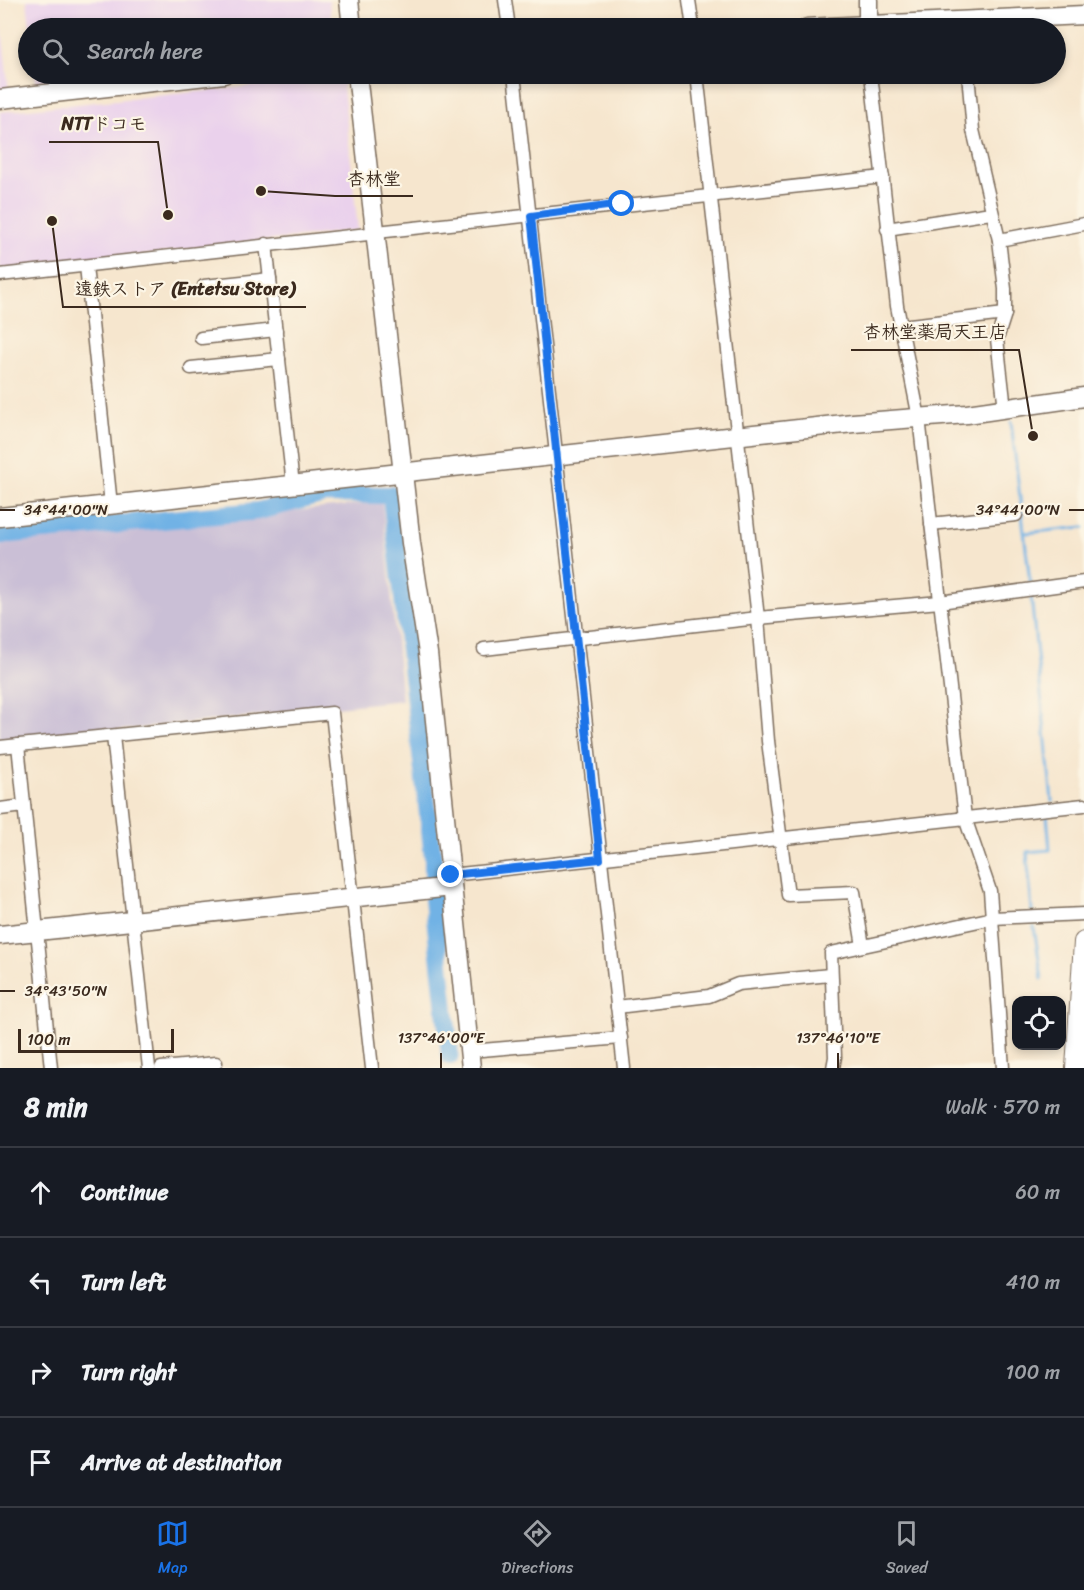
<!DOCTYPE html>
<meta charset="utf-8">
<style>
body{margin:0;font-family:Sriracha,"Klee One",sans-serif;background:#242831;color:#f1f3f6}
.controls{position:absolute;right:18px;bottom:18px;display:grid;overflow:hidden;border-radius:12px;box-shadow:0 3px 9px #0003}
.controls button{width:54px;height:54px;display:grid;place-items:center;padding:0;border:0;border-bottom:2px solid #363941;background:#171b24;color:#f1f3f6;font:30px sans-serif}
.scale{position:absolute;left:18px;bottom:15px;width:156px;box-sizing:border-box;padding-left:6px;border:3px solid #3b2a1e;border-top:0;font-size:16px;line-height:21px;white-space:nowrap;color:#3b2a1e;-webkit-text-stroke:4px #fcf5e5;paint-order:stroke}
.stop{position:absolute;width:18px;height:18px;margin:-14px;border:4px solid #1a73e8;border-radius:50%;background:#fff}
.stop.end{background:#1a73e8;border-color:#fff;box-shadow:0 2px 6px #0008}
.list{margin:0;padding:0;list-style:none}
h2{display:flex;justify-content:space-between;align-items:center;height:78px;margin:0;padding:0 24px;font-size:26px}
h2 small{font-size:20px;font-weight:400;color:#9ea1a6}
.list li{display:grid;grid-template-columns:39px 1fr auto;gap:18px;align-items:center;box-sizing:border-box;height:90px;padding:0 24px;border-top:2px solid #363941}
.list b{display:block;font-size:22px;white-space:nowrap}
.list em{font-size:20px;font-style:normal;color:#9ea1a6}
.icon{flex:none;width:33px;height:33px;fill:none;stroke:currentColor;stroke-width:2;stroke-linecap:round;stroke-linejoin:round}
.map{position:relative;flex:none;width:1084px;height:1068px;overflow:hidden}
.search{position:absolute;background:#171b24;box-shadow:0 3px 9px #0003;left:18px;right:18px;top:18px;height:66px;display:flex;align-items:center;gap:15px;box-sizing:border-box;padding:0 21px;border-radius:33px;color:#9ea1a6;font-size:22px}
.sheet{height:438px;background:#171b24}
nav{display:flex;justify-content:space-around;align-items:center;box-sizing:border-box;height:84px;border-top:2px solid #363941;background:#171b24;font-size:16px;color:#9ea1a6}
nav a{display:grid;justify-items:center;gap:3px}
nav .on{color:#1a73e8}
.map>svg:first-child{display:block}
</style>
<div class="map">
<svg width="1084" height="1068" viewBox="0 0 1084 1068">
<rect width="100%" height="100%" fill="#fcf5e5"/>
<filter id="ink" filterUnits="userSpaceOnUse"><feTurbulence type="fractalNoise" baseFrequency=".0167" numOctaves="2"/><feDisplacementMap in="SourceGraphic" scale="12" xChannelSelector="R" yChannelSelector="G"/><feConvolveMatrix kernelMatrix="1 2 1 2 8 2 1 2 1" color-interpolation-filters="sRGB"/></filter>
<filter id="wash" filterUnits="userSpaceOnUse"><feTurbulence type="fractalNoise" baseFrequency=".008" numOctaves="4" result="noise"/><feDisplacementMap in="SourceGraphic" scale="24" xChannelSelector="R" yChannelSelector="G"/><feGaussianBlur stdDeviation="1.35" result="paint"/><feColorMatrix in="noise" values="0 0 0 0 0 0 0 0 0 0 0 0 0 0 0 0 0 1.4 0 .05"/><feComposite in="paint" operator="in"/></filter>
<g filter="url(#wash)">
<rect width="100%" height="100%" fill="#f6e6ce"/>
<g fill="#ead1ec">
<polygon points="27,0 329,0 332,28 30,28"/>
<polygon points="0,10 9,93 0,93"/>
<polygon points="35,74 143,74 37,87"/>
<polygon points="342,77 358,230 0,272 0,112"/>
</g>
<polygon fill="#cabfd6" points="382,502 402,700 0,743 0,541"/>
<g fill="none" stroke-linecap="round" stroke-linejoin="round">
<g stroke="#71b2e5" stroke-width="3">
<polyline points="1011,422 1030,582"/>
<polyline points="1025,533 1084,527"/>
<polyline points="1031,596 1052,801"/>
<polyline points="1032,911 1027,852 1050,850 1047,815"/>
<polyline points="1034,927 1042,979"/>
</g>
<polyline stroke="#71b2e5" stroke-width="18" points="0,535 258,511 325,494 391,495 433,857 433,899 450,1056"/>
</g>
</g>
<g filter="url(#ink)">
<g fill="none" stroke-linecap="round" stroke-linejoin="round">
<g stroke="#7c6c5c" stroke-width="15">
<g id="street">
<polyline points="505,0 509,28"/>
<polyline points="689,0 693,28"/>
<polyline points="514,74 624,1068"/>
<polyline points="697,74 758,618 768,741 788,895 854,892 863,946"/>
<polyline points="871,74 897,306 919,418 965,818 990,891 1003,1068"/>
<polyline points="968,74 973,130 999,240 1005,289 1005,314 997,339 1005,409"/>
<polyline points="887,229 991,213"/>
<polyline points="377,232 883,177"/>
<polyline points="999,240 1084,224"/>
<polyline points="266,244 293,485"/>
<polyline points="86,266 111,505"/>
<polyline points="0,275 377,233"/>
<polyline points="204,286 270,279"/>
<polyline points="901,326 1005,314"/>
<polyline points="201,338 276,330"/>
<polyline points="191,368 279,359"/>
<polyline points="931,524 1016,515"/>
<polyline points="484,649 758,618 940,602 1084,582"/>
<polyline points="113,736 149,1068"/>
<polyline points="18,745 51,1068"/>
<polyline points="0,747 332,713 372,1068"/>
<polyline points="0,809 24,806"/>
<polyline points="451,875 1084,805"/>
<polyline points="617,1007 709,996 738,984 830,975"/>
<polyline points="470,1051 621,1038"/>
<polyline points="161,1068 216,1063"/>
<polyline points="833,1068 835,1057 831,953 993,918 1084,914"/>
</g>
</g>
<g stroke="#7c6c5c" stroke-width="21">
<g id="secondary">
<polyline points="349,0 352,28"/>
<polyline points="868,0 868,24"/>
<polyline points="807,28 1084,15"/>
<polyline points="357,74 411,543 428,653 471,1068"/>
<polyline points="0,99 224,74"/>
<polyline points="0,517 853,423 967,414 1084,397"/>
<polyline points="0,935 452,887"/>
</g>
</g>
<g stroke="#7c6c5c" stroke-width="22">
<polyline id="primary" points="1076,1068 1084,942"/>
</g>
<use href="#street" stroke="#fff" stroke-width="12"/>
<use href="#secondary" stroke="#fff" stroke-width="18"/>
<use href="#primary" stroke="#fff" stroke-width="20"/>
</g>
</g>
<g fill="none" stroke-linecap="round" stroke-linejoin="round" filter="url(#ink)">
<polyline stroke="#1a73e8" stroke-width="8" points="451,875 600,859 531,216 622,204"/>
</g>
<path fill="none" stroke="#3b2a1e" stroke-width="2" d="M0,510h15M1069,510h15M0,991h15M441,1053v15M838,1053v15"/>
<g font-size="15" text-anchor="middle" fill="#3b2a1e" stroke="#fcf5e5" stroke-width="4.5" stroke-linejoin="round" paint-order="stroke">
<text x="66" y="515">34°44'00"N</text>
<text x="1018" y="515">34°44'00"N</text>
<text x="66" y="996">34°43'50"N</text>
<text x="441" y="1043">137°46'00"E</text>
<text x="838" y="1043">137°46'10"E</text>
</g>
<path fill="none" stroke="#3b2a1e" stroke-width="2" d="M168 215L158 142H49M261 191L335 196H413M52 221L63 307H306M1033 436L1019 350H851"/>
<g fill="#3b2a1e" stroke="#fcf5e5" stroke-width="2">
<circle cx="168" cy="215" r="6"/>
<circle cx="261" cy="191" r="6"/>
<circle cx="52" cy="221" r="6"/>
<circle cx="1033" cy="436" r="6"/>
</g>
<g font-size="18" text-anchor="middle" font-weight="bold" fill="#3b2a1e" stroke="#fcf5e5" stroke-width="4.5" stroke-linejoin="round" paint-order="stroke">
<text x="104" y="130">NTTドコモ</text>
<text x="374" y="185">杏林堂</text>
<text x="185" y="295">遠鉄ストア (Entetsu Store)</text>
<text x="935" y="338">杏林堂薬局天王店</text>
</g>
</svg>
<div class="controls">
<button><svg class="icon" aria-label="locate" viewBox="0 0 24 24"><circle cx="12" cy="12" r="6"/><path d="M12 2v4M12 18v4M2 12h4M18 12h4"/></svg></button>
</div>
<div class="scale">100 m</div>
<div class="stop" style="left:622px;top:204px"></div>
<div class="stop end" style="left:451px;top:875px"></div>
<div class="search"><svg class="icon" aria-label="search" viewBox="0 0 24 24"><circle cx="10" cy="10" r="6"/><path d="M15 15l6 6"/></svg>Search here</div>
</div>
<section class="sheet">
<h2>8 min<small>Walk · 570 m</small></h2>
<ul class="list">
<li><svg class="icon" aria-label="ahead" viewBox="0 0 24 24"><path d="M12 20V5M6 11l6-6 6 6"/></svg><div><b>Continue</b></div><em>60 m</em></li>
<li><svg class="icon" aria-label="left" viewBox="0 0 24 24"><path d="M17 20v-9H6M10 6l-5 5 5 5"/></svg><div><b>Turn left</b></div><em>410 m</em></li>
<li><svg class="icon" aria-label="right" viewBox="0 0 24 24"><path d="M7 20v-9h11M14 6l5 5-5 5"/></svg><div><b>Turn right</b></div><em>100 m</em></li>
<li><svg class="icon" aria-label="arrive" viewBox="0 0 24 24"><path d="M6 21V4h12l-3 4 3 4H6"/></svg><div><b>Arrive at destination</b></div></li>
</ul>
</section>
<nav>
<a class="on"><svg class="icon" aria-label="map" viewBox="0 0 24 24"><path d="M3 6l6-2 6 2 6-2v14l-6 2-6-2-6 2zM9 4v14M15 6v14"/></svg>Map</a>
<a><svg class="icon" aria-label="directions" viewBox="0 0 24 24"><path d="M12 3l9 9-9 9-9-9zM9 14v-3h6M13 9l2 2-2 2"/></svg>Directions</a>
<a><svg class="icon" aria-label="saved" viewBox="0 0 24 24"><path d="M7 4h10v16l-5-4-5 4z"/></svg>Saved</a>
</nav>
